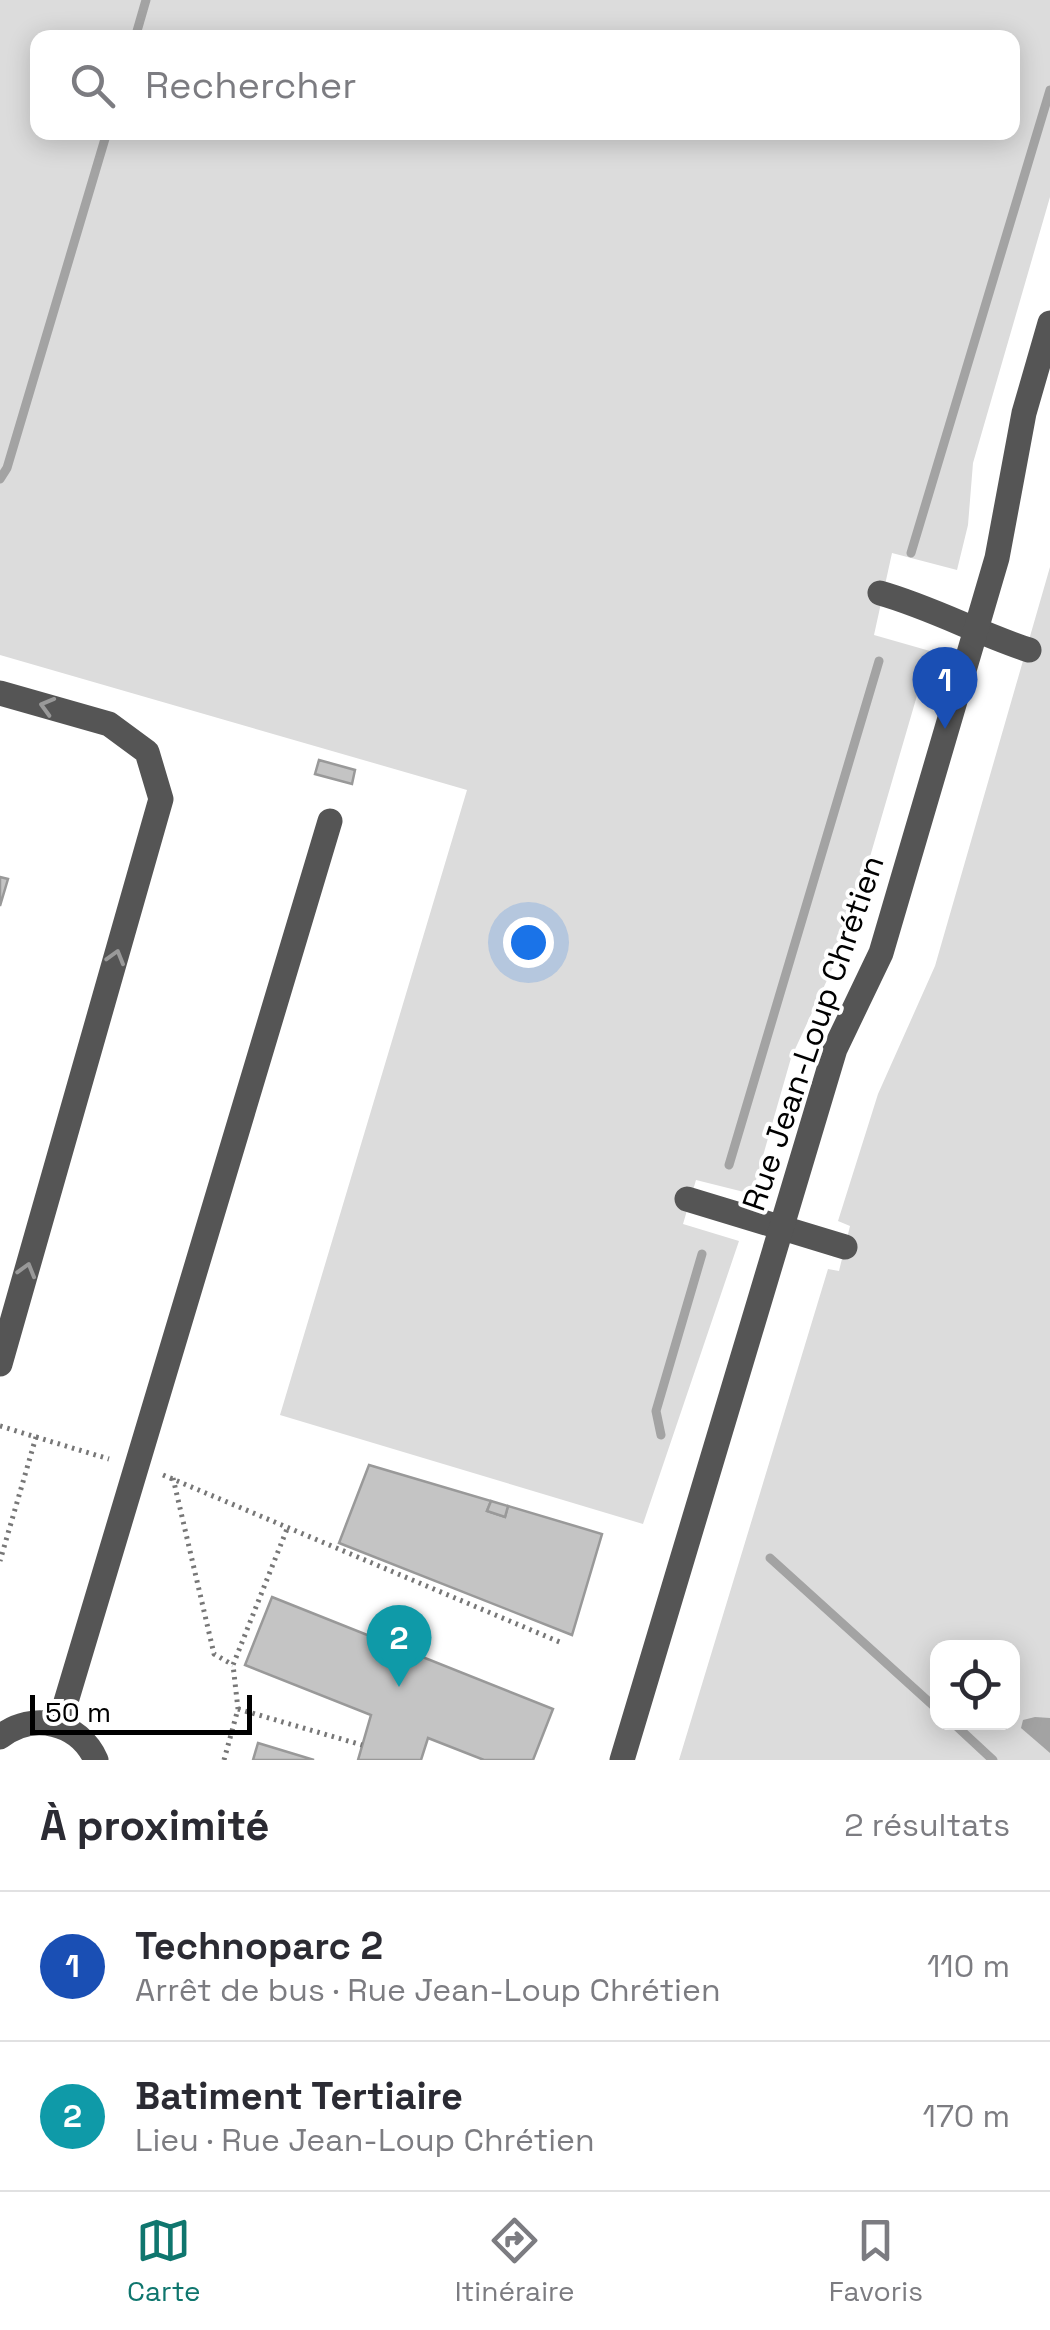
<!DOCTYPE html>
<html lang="fr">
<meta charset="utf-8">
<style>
body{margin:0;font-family:"Space Grotesk",sans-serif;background:#f2f2f3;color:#2b2b33}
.controls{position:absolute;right:30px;bottom:30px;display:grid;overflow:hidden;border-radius:20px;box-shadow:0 5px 25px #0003}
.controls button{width:90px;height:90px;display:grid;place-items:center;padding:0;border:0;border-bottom:2px solid #e1e1e2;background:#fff;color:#2b2b33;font:50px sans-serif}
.scale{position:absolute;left:30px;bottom:25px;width:222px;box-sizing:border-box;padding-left:10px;border:5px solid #000;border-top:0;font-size:28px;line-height:35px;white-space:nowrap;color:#000;-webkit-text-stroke:8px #fff;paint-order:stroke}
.you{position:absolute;left:528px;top:942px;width:35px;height:35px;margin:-25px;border:8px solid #fff;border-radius:50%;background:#1a73e8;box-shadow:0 0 0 15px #1a73e833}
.badge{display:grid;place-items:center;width:65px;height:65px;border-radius:50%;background:#0f766e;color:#fff;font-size:32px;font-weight:700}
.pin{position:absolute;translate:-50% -82px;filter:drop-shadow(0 2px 5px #0008)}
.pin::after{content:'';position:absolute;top:52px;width:35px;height:30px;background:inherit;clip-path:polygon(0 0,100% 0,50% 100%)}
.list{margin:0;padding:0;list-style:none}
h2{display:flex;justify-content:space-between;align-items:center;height:130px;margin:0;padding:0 40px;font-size:42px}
h2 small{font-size:32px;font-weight:400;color:#7c7c81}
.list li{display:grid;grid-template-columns:65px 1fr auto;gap:30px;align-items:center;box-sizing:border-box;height:150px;padding:0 40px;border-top:2px solid #e1e1e2}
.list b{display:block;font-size:38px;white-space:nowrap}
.list p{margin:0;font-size:32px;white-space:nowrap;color:#7c7c81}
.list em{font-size:32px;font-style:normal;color:#7c7c81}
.icon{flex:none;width:55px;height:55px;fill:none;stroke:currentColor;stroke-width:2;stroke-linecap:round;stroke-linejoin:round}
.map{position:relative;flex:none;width:1050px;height:1760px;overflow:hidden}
.search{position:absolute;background:#fff;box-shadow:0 5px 25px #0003;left:30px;right:30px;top:30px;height:110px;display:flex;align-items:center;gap:25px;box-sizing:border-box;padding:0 35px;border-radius:20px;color:#7c7c81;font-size:38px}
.sheet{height:430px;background:#fff}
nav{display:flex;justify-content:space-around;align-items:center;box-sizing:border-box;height:140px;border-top:2px solid #e1e1e2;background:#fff;font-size:28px;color:#7c7c81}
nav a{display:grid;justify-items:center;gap:5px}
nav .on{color:#0f766e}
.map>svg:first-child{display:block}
</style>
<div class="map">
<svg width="1050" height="1760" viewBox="0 0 1050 1760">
<rect width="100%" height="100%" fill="#fff"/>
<g fill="#dcdcdc" fill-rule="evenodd">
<path d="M0,0h1050v197l-77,266 -5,62 -11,45 -65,-17 -18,82 56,16 -84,288 -55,119 -39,136 -56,-14 -13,44 56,17 -96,283 -363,-109 187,-625 -467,-135zM38,38h974v94h-974z"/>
<path d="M1050,567v1193h-371l149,-491 11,2 11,-45 -12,-5 40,-127 57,-128zM938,1648h74v74h-74z"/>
</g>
<polygon fill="#a3a3a3" points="1035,1717 1050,1718 1050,1753 1021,1728 1023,1720"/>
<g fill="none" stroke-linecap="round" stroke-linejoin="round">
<g stroke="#a3a3a3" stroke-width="9">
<polyline points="135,38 146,0"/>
<polyline points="0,479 7,468 107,132"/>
<polyline points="911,553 1050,90"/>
<polyline points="729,1165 879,661"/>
<polyline points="661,1435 656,1411 702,1254"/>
<polyline points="770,1558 938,1710"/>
<polyline points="952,1722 993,1760"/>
</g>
</g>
<g fill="#c4c4c4" stroke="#999" stroke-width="2.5">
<polygon points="319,760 355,770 352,784 315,774"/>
<polygon points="0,877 8,879 0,906"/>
<polygon points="369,1465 491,1501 487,1511 505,1517 508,1506 602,1534 572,1635 339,1543"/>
<polygon points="491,1501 508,1506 505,1517 487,1511"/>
<polygon points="272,1597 553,1709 533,1760 484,1760 428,1738 421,1760 358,1760 371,1715 245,1665"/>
<polygon points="258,1743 314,1760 253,1760"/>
</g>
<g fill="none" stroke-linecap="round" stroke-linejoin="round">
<g stroke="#777" stroke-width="5" stroke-dasharray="2.5 5" stroke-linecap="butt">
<polyline points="0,1426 36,1437 0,1561"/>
<polyline points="36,1437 109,1459"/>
<polyline points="163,1475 562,1643"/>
<polyline points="173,1478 214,1654 233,1665"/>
<polyline points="238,1709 362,1745"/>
<polyline points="224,1760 238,1709 233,1665 287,1529"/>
</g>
<g stroke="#555" stroke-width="25">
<path d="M880,593c53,15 97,40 149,57"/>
<polyline points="0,693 109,724 147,752 161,799 0,1364"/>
<polyline points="687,1199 845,1247"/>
<polyline points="59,1725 330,821"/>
<path d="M0,1737c33,-26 79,-15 96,23"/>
<polyline points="622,1760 835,1049 881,953 997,558 1024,413 1050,323"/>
</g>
</g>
<defs><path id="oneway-chevron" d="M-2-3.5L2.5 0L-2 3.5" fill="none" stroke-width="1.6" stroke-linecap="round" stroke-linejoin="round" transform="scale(2.5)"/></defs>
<g stroke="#999">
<use href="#oneway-chevron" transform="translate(47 706) rotate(-164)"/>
<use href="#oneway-chevron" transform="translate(116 957) rotate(-74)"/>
<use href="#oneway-chevron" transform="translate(27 1270) rotate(-74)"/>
</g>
<g text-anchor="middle" stroke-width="8" stroke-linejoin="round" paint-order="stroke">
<g font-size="32" fill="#000" stroke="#fff">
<text transform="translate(813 1033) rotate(-71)" y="11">Rue Jean-Loup Chrétien</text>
</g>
</g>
</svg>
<div class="controls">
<button><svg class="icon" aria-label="locate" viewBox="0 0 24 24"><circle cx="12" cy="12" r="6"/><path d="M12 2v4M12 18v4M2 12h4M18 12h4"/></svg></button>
</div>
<div class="scale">50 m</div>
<div class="you"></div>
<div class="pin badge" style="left:945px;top:729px;background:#1a4fb4">1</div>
<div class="pin badge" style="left:399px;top:1687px;background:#0f9aa8">2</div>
<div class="search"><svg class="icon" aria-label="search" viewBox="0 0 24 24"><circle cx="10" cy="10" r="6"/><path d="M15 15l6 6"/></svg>Rechercher</div>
</div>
<section class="sheet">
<h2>À proximité<small>2 résultats</small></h2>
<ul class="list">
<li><span class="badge" style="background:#1a4fb4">1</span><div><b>Technoparc 2</b><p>Arrêt de bus · Rue Jean-Loup Chrétien</p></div><em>110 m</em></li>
<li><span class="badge" style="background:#0f9aa8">2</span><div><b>Batiment Tertiaire</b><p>Lieu · Rue Jean-Loup Chrétien</p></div><em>170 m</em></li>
</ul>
</section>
<nav>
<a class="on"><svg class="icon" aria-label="map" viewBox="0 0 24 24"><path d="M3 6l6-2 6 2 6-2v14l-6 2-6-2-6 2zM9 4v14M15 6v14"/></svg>Carte</a>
<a><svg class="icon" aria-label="directions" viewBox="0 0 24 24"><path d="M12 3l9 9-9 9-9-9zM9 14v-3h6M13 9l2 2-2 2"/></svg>Itinéraire</a>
<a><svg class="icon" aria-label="saved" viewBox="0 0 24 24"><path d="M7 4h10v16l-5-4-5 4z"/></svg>Favoris</a>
</nav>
